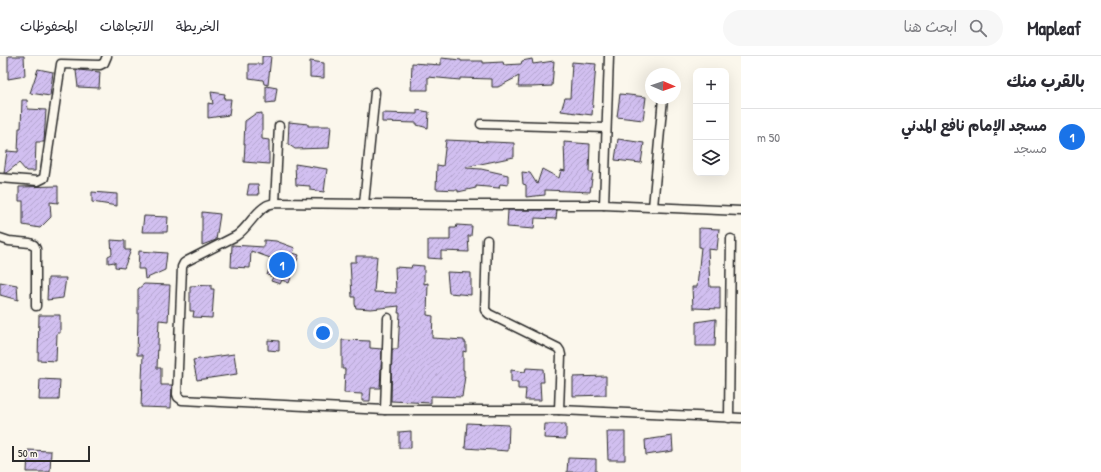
<!DOCTYPE html>
<html lang="ar">
<meta charset="utf-8">
<style>
body{margin:0;font-family:"Patrick Hand","Playpen Sans Arabic",sans-serif;background:#f7f7f7;color:#2b2b33;direction:rtl}
.controls{position:absolute;right:12px;top:12px;display:grid;overflow:hidden;border-radius:8px;box-shadow:0 4px 16px #0002}
.controls button{width:36px;height:36px;display:grid;place-items:center;padding:0;border:0;border-bottom:1px solid #e1e1e2;background:#fff;color:#2b2b33;font:20px sans-serif}
.compass{position:absolute;left:645px;top:12px;width:36px;height:36px;border-radius:50%;background:#fff;box-shadow:0 4px 16px #0002;rotate:92deg}
.scale{position:absolute;left:12px;bottom:10px;width:78px;box-sizing:border-box;padding-left:4px;border:2px solid #2b2b2b;border-top:0;font-size:11px;line-height:14px;white-space:nowrap;color:#2b2b2b;-webkit-text-stroke:3px #fbf7ec;paint-order:stroke}
.you{position:absolute;left:323px;top:277px;width:14px;height:14px;margin:-10px;border:3px solid #fff;border-radius:50%;background:#1a73e8;box-shadow:0 0 0 6px #1a73e833}
.badge{display:grid;place-items:center;width:26px;height:26px;border-radius:50%;background:#1a73e8;color:#fff;font-size:13px;font-weight:700}
.pin{position:absolute;translate:-50% -50%;border:2px solid #fff;box-shadow:0 1px 4px #0006}
.list{margin:0;padding:0;list-style:none}
h2{display:flex;justify-content:space-between;align-items:center;height:52px;margin:0;padding:0 16px;font-size:17px}
h2 small{font-size:13px;font-weight:400;color:#7c7c81}
.list li{display:grid;grid-template-columns:26px 1fr auto;gap:12px;align-items:center;box-sizing:border-box;height:56px;padding:0 16px;border-top:1px solid #e1e1e2}
.list b{display:block;font-size:15px;white-space:nowrap}
.list p{margin:0;font-size:13px;white-space:nowrap;color:#7c7c81}
.list em{font-size:13px;font-style:normal;color:#7c7c81}
.icon{flex:none;width:22px;height:22px;fill:none;stroke:currentColor;stroke-width:2;stroke-linecap:round;stroke-linejoin:round}
.map{position:relative;flex:none;width:741px;height:416px;overflow:hidden;direction:ltr}
header{display:flex;align-items:center;gap:24px;box-sizing:border-box;height:56px;padding:0 20px;background:#fff;border-bottom:1px solid #e1e1e2}
header strong{font-size:19px}
nav{display:flex;gap:22px;margin-inline-start:auto;font-size:14px}
.search{width:280px;height:36px;background:#f7f7f7;display:flex;align-items:center;gap:10px;box-sizing:border-box;padding:0 14px;border-radius:22px;color:#7c7c81;font-size:15px}
main{display:flex}
aside{flex:1;background:#fff}
.map>svg:first-child{display:block}
</style>
<header>
<strong>Mapleaf</strong>
<div class="search"><svg class="icon" aria-label="search" viewBox="0 0 24 24"><circle cx="10" cy="10" r="6"/><path d="M15 15l6 6"/></svg>ابحث هنا</div>
<nav><a>الخريطة</a><a>الاتجاهات</a><a>المحفوظات</a></nav>
</header>
<main>
<aside>
<h2>بالقرب منك<small></small></h2>
<ul class="list">
<li><span class="badge">1</span><div><b>مسجد الإمام نافع المدني</b><p>مسجد</p></div><em>50 m</em></li>
</ul>
</aside>
<div class="map">
<svg width="741" height="416" viewBox="0 0 741 416">
<defs>
<pattern id="building-hatch" width="6" height="6" patternUnits="userSpaceOnUse"><rect width="6" height="6" fill="#d1bff0"/><path d="M-1 1l2-2M0 6l6-6M5 7l2-2" fill="none" stroke="#b4a4ce"/></pattern>
</defs>
<rect width="100%" height="100%" fill="#fbf7ec"/>
<filter id="ink" filterUnits="userSpaceOnUse"><feTurbulence type="fractalNoise" baseFrequency=".025" numOctaves="2"/><feDisplacementMap in="SourceGraphic" scale="8" xChannelSelector="R" yChannelSelector="G"/><feConvolveMatrix kernelMatrix="1 2 1 2 8 2 1 2 1" color-interpolation-filters="sRGB"/></filter>
<g filter="url(#ink)">
<g fill="url(#building-hatch)" stroke="#2b2b2b">
<polygon points="8,0 24,0 25,20 8,23"/>
<polygon points="262,0 271,0 268,29 264,28 263,24 249,22 249,8 262,8"/>
<polygon points="441,2 461,4 461,5 483,5 483,7 503,6 504,9 521,8 522,5 532,3 533,8 554,5 552,30 532,31 518,31 519,20 498,31 492,31 492,23 460,22 460,24 428,21 428,34 411,34 412,7 441,9"/>
<polygon points="310,5 324,7 324,22 310,21"/>
<polygon points="572,6 596,8 592,59 561,55 565,42 570,42"/>
<polygon points="38,13 53,16 50,40 30,37"/>
<polygon points="78,14 100,16 99,32 78,31 76,15"/>
<polygon points="266,30 277,32 275,46 266,47"/>
<polygon points="211,36 225,38 224,43 231,43 229,59 208,62 208,47 213,48"/>
<polygon points="620,38 646,41 643,64 617,61"/>
<polygon points="22,44 27,44 28,53 46,54 44,86 36,86 35,115 26,115 19,107 6,117 4,117 7,95 18,96 19,72 21,72"/>
<polygon points="417,54 429,56 428,72 417,69 417,67 382,66 382,57 417,58"/>
<polygon points="262,57 262,83 269,84 269,108 244,106 245,88 244,88 245,65 255,58"/>
<polygon points="289,66 308,68 308,70 331,70 329,92 295,93 288,88"/>
<polygon points="618,83 644,87 641,107 615,104"/>
<polygon points="446,84 514,87 514,101 466,111 466,112 481,113 508,119 508,129 500,128 499,132 476,130 476,132 458,136 458,134 436,133 437,109 443,110"/>
<polygon points="564,86 590,88 589,116 593,116 590,136 545,134 545,139 526,141 526,129 523,128 522,116 530,117 537,128 542,113 559,122 561,114 565,115"/>
<polygon points="295,108 327,113 324,136 310,134 310,130 296,129"/>
<polygon points="249,128 258,128 259,139 247,139"/>
<polygon points="58,130 58,147 50,146 51,161 40,172 23,169 23,145 19,145 19,131"/>
<polygon points="92,136 117,138 117,150 92,146"/>
<polygon points="508,154 557,154 556,163 535,162 534,173 507,171"/>
<polygon points="202,156 220,158 216,184 202,189"/>
<polygon points="144,160 168,161 167,176 142,176"/>
<polygon points="457,169 472,170 471,180 468,180 469,196 441,195 441,203 428,202 428,184 450,184 450,172 456,172"/>
<polygon points="699,172 719,173 717,194 708,193 710,231 720,231 720,253 693,252 692,231 697,231 701,191 699,191"/>
<polygon points="111,184 125,185 125,194 131,194 124,212 115,211 115,206 108,207 108,200 112,198"/>
<polygon points="264,184 276,185 295,192 293,197 299,199 289,227 282,224 280,228 271,225 273,221 267,219 273,203 251,195 250,212 231,211 232,189 264,191"/>
<polygon points="139,195 167,197 165,214 145,223 144,213 138,213"/>
<polygon points="356,200 377,200 374,236 396,237 395,211 411,212 412,209 424,210 424,228 428,227 427,259 433,260 432,282 464,284 464,286 466,286 466,296 463,295 463,314 464,314 464,320 465,320 462,341 431,340 431,347 391,345 392,293 398,293 398,292 400,257 398,257 399,250 371,253 356,252 355,248 355,241 352,241 350,206 356,206"/>
<polygon points="447,216 471,217 471,239 449,237"/>
<polygon points="48,222 66,222 63,242 47,244"/>
<polygon points="0,226 17,229 18,244 0,239"/>
<polygon points="144,228 170,229 168,265 159,264 157,312 161,312 161,329 172,329 171,352 141,351 143,299 137,299 138,261 138,233"/>
<polygon points="211,229 211,233 214,233 212,262 193,261 194,255 190,255 190,230"/>
<polygon points="39,259 60,259 60,277 57,277 56,305 38,304"/>
<polygon points="716,263 715,290 696,290 696,266"/>
<polygon points="268,284 279,285 279,295 268,294"/>
<polygon points="342,284 370,285 370,292 382,293 380,332 371,332 370,345 362,345 362,338 344,337 345,313 342,313"/>
<polygon points="234,298 237,318 197,324 193,304"/>
<polygon points="526,312 543,313 544,326 540,326 541,344 525,344 526,333 518,333 518,326 511,326 511,314 525,316"/>
<polygon points="606,320 606,339 573,340 573,321"/>
<polygon points="40,323 60,324 59,344 39,344"/>
<polygon points="467,367 509,369 508,395 465,392"/>
<polygon points="545,368 566,368 566,383 544,382"/>
<polygon points="411,375 411,392 399,392 399,376"/>
<polygon points="607,376 625,376 625,404 608,404"/>
<polygon points="672,380 673,395 646,399 645,384"/>
<polygon points="28,394 51,395 50,416 27,416"/>
<polygon points="568,402 596,403 596,416 567,416"/>
</g>
<g fill="none" stroke-linecap="round" stroke-linejoin="round">
<g stroke="#2b2b2b" stroke-width="11">
<g id="street">
<polyline points="481,68 606,72"/>
<polyline points="0,122 38,125 44,122 61,8 100,9 104,7 107,0"/>
<polyline points="275,147 279,70"/>
<polyline points="364,148 375,36"/>
<polyline points="604,149 609,0"/>
<polyline points="653,151 663,42"/>
<path d="M741,155l-137,-6h-144l-185,-2c-3,1 -7,1 -9,3 -12,7 -18,22 -30,30l-49,25 -3,2 -2,4 -5,127 1,3 4,3 203,10h174l182,8"/>
<polyline points="0,182 9,185 30,187 34,189 36,193 36,250"/>
<polyline points="487,184 485,254 489,258 558,292 560,295 561,299 559,354"/>
<polyline points="385,354 388,262"/>
<polyline points="729,362 731,183"/>
</g>
</g>
<use href="#street" stroke="#fbf7ec" stroke-width="8"/>
</g>
</g>
</svg>
<div class="controls">
<button>+</button>
<button>−</button>
<button><svg class="icon" aria-label="layers" viewBox="0 0 24 24"><path d="M12 4l9 5-9 5-9-5zM3 14l9 5 9-5"/></svg></button>
</div>
<svg class="compass" viewBox="-18 -18 36 36"><path d="M0-13l5 13h-10z" fill="#e53935"/><path d="M0 13l5-13h-10z" fill="#7c7c81"/></svg>
<div class="scale">50 m</div>
<div class="you"></div>
<div class="pin badge" style="left:282px;top:209px">1</div>
</div>
</main>
